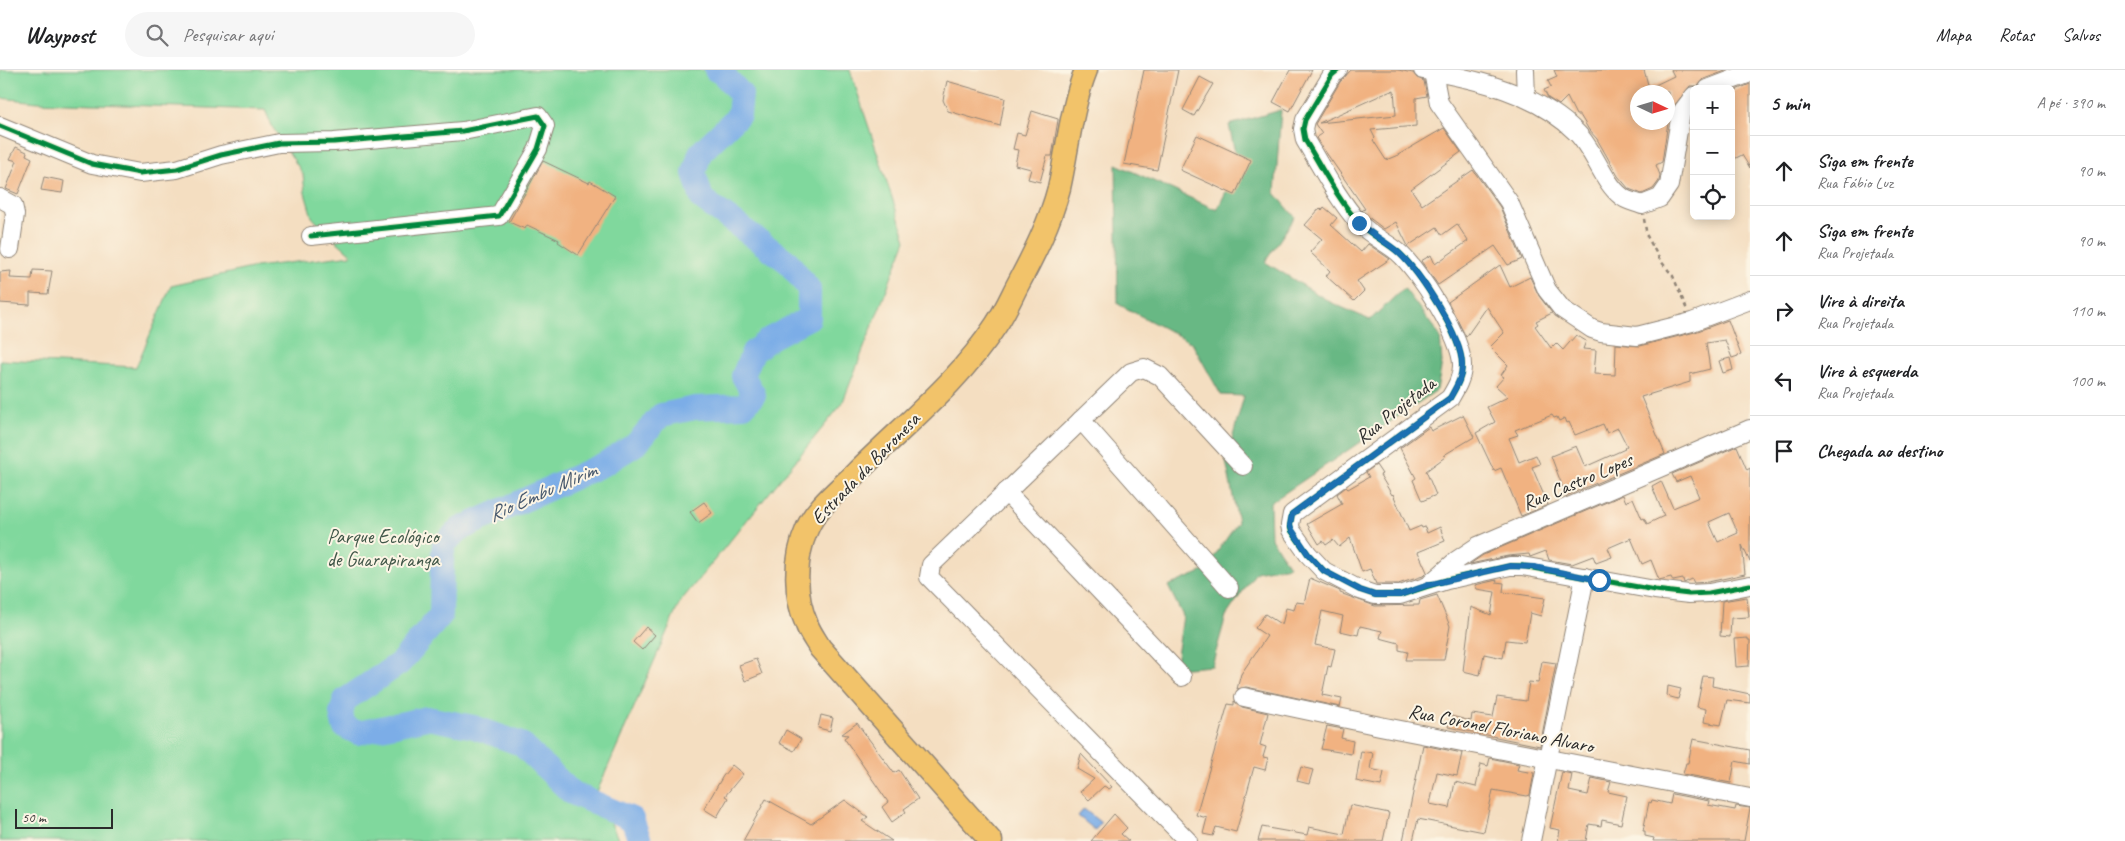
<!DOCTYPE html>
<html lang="pt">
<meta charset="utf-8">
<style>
body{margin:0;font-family:Caveat,sans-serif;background:#f6f6f6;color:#202124}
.controls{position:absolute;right:15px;top:15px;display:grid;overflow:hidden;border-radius:8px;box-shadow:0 2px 12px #0003}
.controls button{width:45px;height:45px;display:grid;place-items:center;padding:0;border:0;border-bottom:1px solid #e0e0e0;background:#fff;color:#202124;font:25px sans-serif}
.compass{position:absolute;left:1630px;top:15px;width:45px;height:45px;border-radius:50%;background:#fff;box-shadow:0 2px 12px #0003;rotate:94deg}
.scale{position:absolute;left:15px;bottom:12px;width:98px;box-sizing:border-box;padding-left:5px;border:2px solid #2b2b2b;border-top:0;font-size:14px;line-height:18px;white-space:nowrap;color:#2b2b2b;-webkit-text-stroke:4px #fcf5e5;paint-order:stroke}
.stop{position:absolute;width:15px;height:15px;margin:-11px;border:4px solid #1f6fb2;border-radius:50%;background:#fff}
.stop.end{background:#1f6fb2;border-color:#fff;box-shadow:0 1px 5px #0008}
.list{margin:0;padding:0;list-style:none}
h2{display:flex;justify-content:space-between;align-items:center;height:65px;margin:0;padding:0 20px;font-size:21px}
h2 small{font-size:16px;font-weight:400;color:#757577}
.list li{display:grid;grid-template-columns:32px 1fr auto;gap:15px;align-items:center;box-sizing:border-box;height:70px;padding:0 20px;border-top:1px solid #e0e0e0}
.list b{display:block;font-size:19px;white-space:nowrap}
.list p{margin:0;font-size:16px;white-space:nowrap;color:#757577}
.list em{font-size:16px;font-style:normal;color:#757577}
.icon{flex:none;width:28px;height:28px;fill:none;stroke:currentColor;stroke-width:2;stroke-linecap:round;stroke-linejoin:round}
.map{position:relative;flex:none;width:1750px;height:771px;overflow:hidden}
header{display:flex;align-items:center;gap:30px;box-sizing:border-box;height:70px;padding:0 25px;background:#fff;border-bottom:1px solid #e0e0e0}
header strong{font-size:24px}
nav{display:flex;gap:28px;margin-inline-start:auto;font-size:18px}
.search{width:350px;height:45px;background:#f6f6f6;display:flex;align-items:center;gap:12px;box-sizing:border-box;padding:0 18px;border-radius:28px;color:#757577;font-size:19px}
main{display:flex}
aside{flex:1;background:#fff}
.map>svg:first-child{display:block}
</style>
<header>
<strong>Waypost</strong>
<div class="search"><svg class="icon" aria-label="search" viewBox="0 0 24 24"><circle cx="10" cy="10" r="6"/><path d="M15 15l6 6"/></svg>Pesquisar aqui</div>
<nav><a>Mapa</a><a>Rotas</a><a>Salvos</a></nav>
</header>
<main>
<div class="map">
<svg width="1750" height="771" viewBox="0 0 1750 771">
<rect width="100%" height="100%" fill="#fcf5e5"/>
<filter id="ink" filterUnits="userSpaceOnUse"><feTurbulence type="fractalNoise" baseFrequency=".02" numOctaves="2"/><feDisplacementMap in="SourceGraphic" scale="10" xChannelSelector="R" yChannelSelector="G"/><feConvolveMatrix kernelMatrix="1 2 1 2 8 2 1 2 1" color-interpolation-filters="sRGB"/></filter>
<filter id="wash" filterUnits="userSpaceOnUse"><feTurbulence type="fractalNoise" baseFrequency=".0096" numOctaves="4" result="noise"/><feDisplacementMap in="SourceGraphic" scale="20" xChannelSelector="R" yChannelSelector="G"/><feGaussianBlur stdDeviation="1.12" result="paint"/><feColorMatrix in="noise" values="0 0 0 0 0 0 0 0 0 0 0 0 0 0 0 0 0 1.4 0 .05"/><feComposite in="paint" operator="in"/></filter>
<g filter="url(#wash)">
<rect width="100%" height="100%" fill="#f4dec1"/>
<polygon fill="#80d89d" stroke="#568264" points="0,0 850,0 906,170 842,334 680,532 597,722 619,771 0,771 0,290 136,297 171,216 256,197 352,185 324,160 312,147 305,123 303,104 273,58 265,40 38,32 0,28"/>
<polygon fill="#68b884" stroke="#4a7258" points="1281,40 1275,123 1295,147 1265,192 1330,232 1370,250 1404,218 1440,266 1442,293 1437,320 1270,433 1271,468 1289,496 1256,502 1226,546 1212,596 1175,599 1183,546 1168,516 1204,501 1238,452 1226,391 1244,326 1221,325 1192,273 1118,234 1116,94 1217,140 1238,97 1229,55"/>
<polygon fill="#7bade7" stroke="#536c89" points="1084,739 1101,753 1095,760 1078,746"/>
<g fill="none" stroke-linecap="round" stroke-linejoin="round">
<polyline stroke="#7bade7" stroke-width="24" points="640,771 632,749 572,723 521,674 474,657 427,648 358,663 344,656 341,643 345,630 400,593 441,545 442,490 444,474 460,459 604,394 636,374 661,345 695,338 744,336 754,325 743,306 753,282 771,268 809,248 809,219 788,192 702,129 694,103 700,83 739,45 741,24 721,2 716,0"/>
</g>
<g id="blocks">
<g fill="#f1b281" fill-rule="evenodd">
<polygon points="1144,0 1178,0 1157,100 1124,94"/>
<polygon points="1290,0 1312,0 1290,41 1273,32"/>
<path d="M1351,0h47l15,3 4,5 7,3 3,15 -11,2v28l-45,4 4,8 -2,2 13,20 12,-5 46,-27 17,24 -50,37 11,16 51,-35 27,37 22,52 -14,6 -13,-19 -57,39 -17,-24 10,-6 4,9 33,-23 -11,-17 -15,11 -5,-8 -29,19 -12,-24 -12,7 -17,-13 -5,-6 3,-1 -49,-71 6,-4 -7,-10 25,-42zM1394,20l2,25 -77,8 60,-27z"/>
<polygon points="1554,0 1644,0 1649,18 1674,6 1671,0 1728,0 1704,9 1698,16 1690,16 1673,37 1670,43 1668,35 1668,22 1638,22 1638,52 1668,52 1662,92 1656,95 1660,105 1659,111 1653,119 1642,124 1629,119 1618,106 1597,69 1589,60 1580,45 1576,45 1567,27 1559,35 1548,28 1544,20 1551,17 1548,11 1557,7"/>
<polygon points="1200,7 1213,14 1194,46 1183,40"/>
<polygon points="947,11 1005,28 1000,56 948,41 943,30"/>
<polygon points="1750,14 1750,98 1742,85 1734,89 1731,80 1731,22"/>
<polygon points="1032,41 1058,49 1058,50 1052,86 1047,86 1040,112 1028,109 1031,99 1015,95 1018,80 1013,79 1017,63 1025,65"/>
<polygon points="1197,65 1251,90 1235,125 1180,100"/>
<polygon points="16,77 27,82 26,85 32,88 18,124 6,119 17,91 10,89"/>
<polygon points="543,91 589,113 590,111 615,126 578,185 558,172 559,170 527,155 525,159 509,152"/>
<polygon points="44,107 64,111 62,123 41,120"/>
<polygon points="1324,137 1337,148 1331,155 1361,182 1368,174 1390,189 1357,211 1364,221 1354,231 1326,206 1330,201 1310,182 1322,169 1305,155 1320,138 1322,140"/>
<polygon points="1500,195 1510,217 1530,207 1539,226 1552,243 1536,251 1538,254 1535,256 1551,278 1556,273 1563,280 1576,265 1586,271 1583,279 1596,280 1594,304 1615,305 1616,274 1640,276 1695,262 1728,250 1741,285 1732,288 1725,270 1706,273 1710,299 1690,304 1690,312 1641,327 1665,384 1566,426 1551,386 1576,376 1585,397 1625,379 1624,378 1627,376 1618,358 1607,363 1603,354 1575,365 1569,352 1567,353 1565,348 1559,351 1557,347 1554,348 1552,345 1515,360 1518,365 1509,368 1519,392 1536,385 1540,394 1532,397 1548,435 1521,446 1501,398 1494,401 1476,363 1495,352 1487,337 1508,327 1496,316 1504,307 1501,305 1508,295 1490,277 1504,263 1487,237 1466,267 1448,232"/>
<polygon points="33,200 52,201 48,224 30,223 30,235 0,233 0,202 11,201 10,208 32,209"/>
<polygon points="1730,288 1733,300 1723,303 1719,291"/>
<polygon points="1463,345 1474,367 1444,385 1445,387 1426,401 1436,425 1422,431 1413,410 1416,408 1400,378 1429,357 1431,361"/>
<path d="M1737,376l10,24 3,-2v94l-8,-17 3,29 -37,8 -14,1 -2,-4 -8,4 -1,-4 -10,2 -2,-4 -12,3 -8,-20 -9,4 -11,-26 -23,10 4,9 -16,6 -3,-7 -21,8 -23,-4 -3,-9 -16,6 -1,-3 -21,2 -38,8 13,-9 140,-60 3,7 7,-4 9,21 2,-1 3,6 17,-8 -12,-30 9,-5 12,27 26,-11 -9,-21 -14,6 -4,-8zM1729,443l9,20 -20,9 -9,-20z"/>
<polygon points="1376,395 1382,404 1380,405 1392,425 1393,424 1409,461 1421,456 1422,458 1425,457 1427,463 1440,457 1445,471 1418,482 1427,502 1423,506 1398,514 1376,514 1370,499 1362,502 1350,468 1339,477 1333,470 1326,475 1323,471 1319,474 1307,454 1342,434 1337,424 1346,417 1348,419 1369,407 1366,402"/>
<polygon points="704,432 712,443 698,453 690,442"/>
<polygon points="1310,508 1340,521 1340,523 1375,536 1419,535 1420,530 1437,525 1450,556 1444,590 1406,590 1408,582 1399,580 1399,573 1380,568 1382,561 1360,556 1358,565 1340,561 1343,546 1322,541 1315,575 1335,579 1331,597 1328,596 1322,625 1342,629 1340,637 1246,617 1237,619 1241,604 1267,566 1255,558 1265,544 1282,555 1286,538 1294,540 1296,532 1304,533"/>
<polygon points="1497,510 1496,512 1504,513 1503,522 1545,528 1541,546 1530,543 1525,572 1506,570 1503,588 1484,584 1480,605 1463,601 1471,537 1491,545 1495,522 1477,519 1475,515"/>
<polygon points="1747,527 1749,547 1731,548 1730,567 1720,566 1722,531"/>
<polygon points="646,557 655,565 642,580 633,572"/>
<polygon points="1748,568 1748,570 1750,570 1749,596 1736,597 1734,569"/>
<polygon points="756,589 762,604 745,611 739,595"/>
<polygon points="1542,591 1556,593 1540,676 1448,657 1451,646 1471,651 1472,644 1493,647 1497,627 1526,631 1529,612 1538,613"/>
<polygon points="1703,606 1713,607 1712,616 1750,624 1750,633 1727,630 1721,655 1704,652 1706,639 1697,637"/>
<polygon points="1668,616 1681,619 1678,629 1667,626"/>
<polygon points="1234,631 1242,637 1268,643 1260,675 1266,677 1263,687 1268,688 1265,700 1254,697 1236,762 1216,757 1213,766 1203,764 1207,748 1196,745 1228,634 1234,635"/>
<polygon points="821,645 833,648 830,661 818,658"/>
<polygon points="857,653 894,703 899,700 918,729 904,739 906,742 892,752 882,737 888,732 844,668 848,665 842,664"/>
<polygon points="1327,656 1343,659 1341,668 1353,671 1351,684 1321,679"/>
<polygon points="786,660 801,669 794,681 779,673"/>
<polygon points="1693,669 1750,680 1750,694 1735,691 1731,713 1683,704 1686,693 1688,693"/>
<polygon points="1423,675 1462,683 1457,706 1437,702 1430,734 1450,738 1455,712 1476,717 1481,694 1488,696 1490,688 1519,694 1517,700 1534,703 1530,725 1527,726 1493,720 1484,762 1418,749 1413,771 1403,771"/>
<polygon points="1361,681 1373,683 1370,699 1384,702 1381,716 1356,711"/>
<polygon points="1081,684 1112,717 1109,719 1104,716 1089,730 1080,722 1094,709 1077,699"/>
<polygon points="732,695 743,704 725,726 728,728 717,747 704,739 723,706"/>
<polygon points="1301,697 1313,700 1309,714 1297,711"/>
<polygon points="1562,702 1572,704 1569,721 1588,725 1592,708 1611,712 1608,722 1627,726 1621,754 1602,750 1601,756 1589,754 1586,771 1558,771 1560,760 1550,758"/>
<polygon points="1672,724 1709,731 1708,735 1735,740 1736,736 1750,738 1744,771 1653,771 1654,768 1645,766 1645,761 1643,761 1649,732 1651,733 1652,730 1670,734"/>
<polygon points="766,729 811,754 845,730 868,747 862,751 892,771 743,771"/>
<polygon points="1350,735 1389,743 1383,771 1258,771 1262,757 1307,765 1309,757 1344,764"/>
<polygon points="1114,744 1127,758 1121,764 1129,771 1091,771"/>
</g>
</g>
</g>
<g filter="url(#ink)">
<use href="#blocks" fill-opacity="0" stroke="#908476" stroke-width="1"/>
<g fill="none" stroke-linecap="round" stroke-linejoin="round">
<g stroke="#908476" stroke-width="20">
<g id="minor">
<path d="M1338,0l-6,5 -27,45 -2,9 2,11c17,28 32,58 54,83 11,12 27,19 39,29 21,18 65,87 64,114 0,12 -6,22 -12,32l-158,116 -2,11 1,5 17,24 16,17 36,19 15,5h25l47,-15 63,-14h12l133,24 34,4 20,-1 41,-8"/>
<path d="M1423,0c53,9 115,23 154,63 17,17 26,49 44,63 5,5 14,6 21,9l18,-7 9,-13 12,-72 13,-17"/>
<polyline points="1525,0 1526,28"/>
<polyline points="1433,2 1439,33 1509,132 1547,220 1562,239 1592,259 1601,262 1637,266 1692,252 1750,230"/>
<polyline points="1708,19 1750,3"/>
<polyline points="0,56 92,94 140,103 177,99 221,85 279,73 334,72 463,61 538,46 545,56 538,79 499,146 311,166"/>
<polyline points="0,128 13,135 15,144 10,179"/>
<polyline points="1081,350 1229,518"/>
<polyline points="1006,422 1182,607"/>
<polyline points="1431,513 1457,490 1478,476 1750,359"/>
<polyline points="1244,627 1380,656 1750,728"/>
<polyline points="1188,771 929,507 931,495 1131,302 1144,298 1160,306 1243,396"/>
<polyline points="1531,771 1585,507"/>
</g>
</g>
<g stroke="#908476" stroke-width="25">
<path id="major" d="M991,771l-171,-193c-4,-7 -10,-15 -13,-23 -13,-29 -13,-67 0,-96 9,-22 33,-40 49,-56 48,-48 103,-91 140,-148 8,-12 14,-25 20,-37 17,-32 34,-65 43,-100 9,-40 12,-80 27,-118"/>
</g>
<polyline stroke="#908476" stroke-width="2.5" stroke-dasharray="4 4" stroke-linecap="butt" points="1644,149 1647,166 1660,190 1673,206 1687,240"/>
<use href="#minor" stroke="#fff" stroke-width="18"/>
<use href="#major" stroke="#f2c36a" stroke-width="22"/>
<g stroke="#fcf5e5" stroke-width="8">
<g id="cycleway">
<path d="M1338,0l-6,5 -27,45 -2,9 2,11c17,28 32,58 54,83 11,12 27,19 39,29 21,18 65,87 64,114 0,12 -6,22 -12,32l-158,116 -2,11 1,5 17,24 16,17 36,19 15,5h25l47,-15 63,-14h12l133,24 34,4 20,-1 41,-8"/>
<polyline points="0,56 92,94 140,103 177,99 221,85 279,73 334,72 463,61 538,46 545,56 538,79 499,146 311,166"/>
</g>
</g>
<use href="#cycleway" stroke="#00873e" stroke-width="5"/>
</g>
</g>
<g fill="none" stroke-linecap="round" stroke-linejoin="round" filter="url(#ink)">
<path stroke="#1f6fb2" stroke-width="6" d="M1359,153c13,12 28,19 40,30 21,20 64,84 63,113 0,12 -6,21 -12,32l-158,116 -2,11 2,5 16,24 16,17 36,19 15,5h25l28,-10 82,-19 24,1 65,13"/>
</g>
<g text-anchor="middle" stroke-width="4" stroke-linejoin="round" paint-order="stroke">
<g font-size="20" fill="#2b2b2b" stroke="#fcf5e5">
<text transform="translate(1395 340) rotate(-38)" y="7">Rua Projetada</text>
<text transform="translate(865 398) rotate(-46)" y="7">Estrada da Baronesa</text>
<text transform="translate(1577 411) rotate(-23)" y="7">Rua Castro Lopes</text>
<text transform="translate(1501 658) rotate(11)" y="7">Rua Coronel Floriano Alvaro</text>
</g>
<g font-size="20" fill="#405648" stroke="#fcf5e5">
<text x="383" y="473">Parque Ecológico<tspan x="383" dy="23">de Guarapiranga</tspan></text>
</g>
<g font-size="21" font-style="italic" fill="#47586d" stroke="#fcf5e5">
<text transform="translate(542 422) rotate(-24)" y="7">Rio Embu Mirim</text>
</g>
</g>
</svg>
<div class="controls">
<button>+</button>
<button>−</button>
<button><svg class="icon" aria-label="locate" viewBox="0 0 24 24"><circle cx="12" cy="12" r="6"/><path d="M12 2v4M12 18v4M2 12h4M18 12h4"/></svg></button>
</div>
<svg class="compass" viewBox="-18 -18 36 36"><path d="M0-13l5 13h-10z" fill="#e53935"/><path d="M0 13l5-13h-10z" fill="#757577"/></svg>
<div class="scale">50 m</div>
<div class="stop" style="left:1599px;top:510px"></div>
<div class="stop end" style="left:1359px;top:153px"></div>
</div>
<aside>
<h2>5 min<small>A pé · 390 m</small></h2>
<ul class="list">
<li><svg class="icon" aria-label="ahead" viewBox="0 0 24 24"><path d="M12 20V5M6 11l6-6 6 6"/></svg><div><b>Siga em frente</b><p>Rua Fábio Luz</p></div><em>90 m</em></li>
<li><svg class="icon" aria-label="ahead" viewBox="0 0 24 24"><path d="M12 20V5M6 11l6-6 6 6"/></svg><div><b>Siga em frente</b><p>Rua Projetada</p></div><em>90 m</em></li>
<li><svg class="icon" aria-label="right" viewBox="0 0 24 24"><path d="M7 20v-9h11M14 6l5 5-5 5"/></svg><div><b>Vire à direita</b><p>Rua Projetada</p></div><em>110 m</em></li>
<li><svg class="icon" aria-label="left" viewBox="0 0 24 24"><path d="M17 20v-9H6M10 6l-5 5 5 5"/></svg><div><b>Vire à esquerda</b><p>Rua Projetada</p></div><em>100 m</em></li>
<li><svg class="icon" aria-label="arrive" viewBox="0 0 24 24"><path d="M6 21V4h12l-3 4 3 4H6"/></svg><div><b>Chegada ao destino</b></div></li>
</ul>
</aside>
</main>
